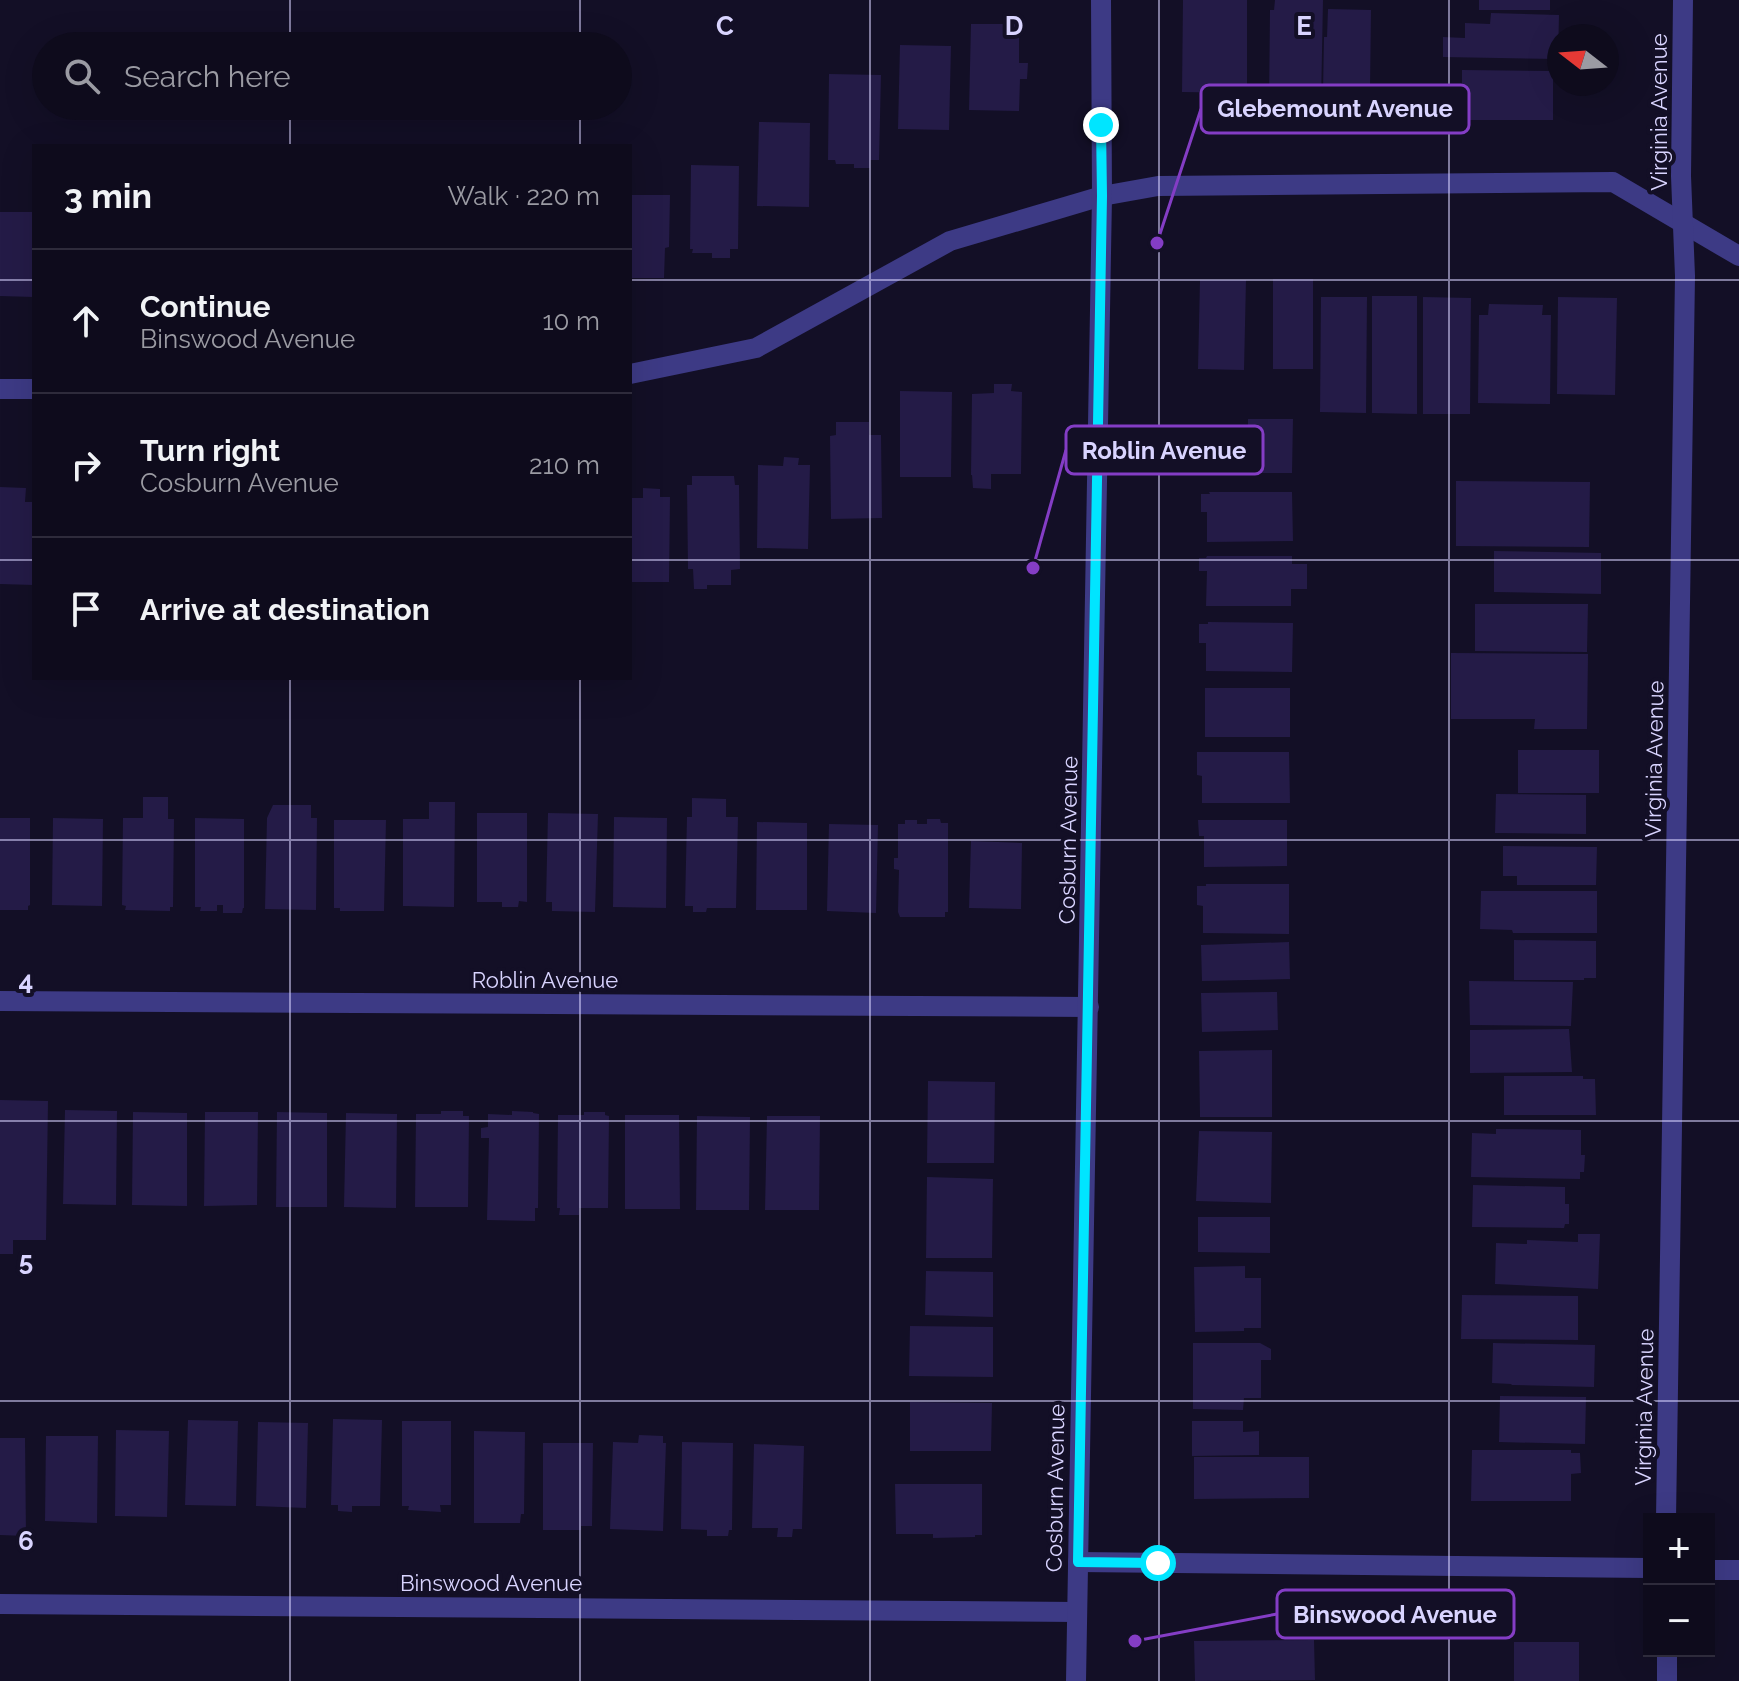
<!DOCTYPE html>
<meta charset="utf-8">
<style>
body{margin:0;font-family:Raleway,sans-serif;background:#1c1929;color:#f1f3f6}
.controls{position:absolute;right:24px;bottom:24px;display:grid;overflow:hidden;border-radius:0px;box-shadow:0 8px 32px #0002}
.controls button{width:72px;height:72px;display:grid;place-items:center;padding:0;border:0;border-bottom:2px solid #2e2b3b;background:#0e0b1c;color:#f1f3f6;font:40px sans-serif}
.compass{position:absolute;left:1547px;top:24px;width:72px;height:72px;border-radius:50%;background:#0e0b1c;box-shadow:0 8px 32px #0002;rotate:287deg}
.stop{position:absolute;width:24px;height:24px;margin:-18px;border:6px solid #00e5ff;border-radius:50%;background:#fff}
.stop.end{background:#00e5ff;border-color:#fff;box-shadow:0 2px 8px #0008}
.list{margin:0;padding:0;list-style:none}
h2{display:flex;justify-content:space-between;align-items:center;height:104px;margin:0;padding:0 32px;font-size:34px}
h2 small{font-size:26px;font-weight:400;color:#9b9ba3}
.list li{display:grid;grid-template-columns:52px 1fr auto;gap:24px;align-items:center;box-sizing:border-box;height:144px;padding:0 32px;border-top:2px solid #2e2b3b}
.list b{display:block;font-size:30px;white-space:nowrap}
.list p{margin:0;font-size:26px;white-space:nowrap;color:#9b9ba3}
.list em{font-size:26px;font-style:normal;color:#9b9ba3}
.icon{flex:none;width:44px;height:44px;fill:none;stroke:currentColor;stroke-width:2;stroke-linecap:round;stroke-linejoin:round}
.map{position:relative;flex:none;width:1739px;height:1681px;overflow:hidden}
.search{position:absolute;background:#0e0b1c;box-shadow:0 8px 32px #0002;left:32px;top:32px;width:600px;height:88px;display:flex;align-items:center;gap:20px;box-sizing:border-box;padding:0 28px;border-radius:44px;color:#9b9ba3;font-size:30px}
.panel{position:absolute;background:#0e0b1c;box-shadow:0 8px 32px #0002;left:32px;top:144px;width:600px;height:536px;border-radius:0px}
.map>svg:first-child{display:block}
</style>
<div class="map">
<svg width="1739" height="1681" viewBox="0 0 1739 1681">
<rect width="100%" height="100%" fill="#130f26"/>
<g fill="#241b47">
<polygon points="1183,0 1247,0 1247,93 1182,92"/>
<polygon points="1275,0 1323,0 1321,104 1269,104 1270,10 1274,10"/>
<rect x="1479" y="0" width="71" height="10"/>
<polygon points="1328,9 1371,10 1370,89 1365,88 1365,104 1330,104 1330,92 1323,92 1324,37 1327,37"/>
<polygon points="1491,13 1559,15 1558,59 1443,57 1443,37 1465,38 1465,23 1490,24"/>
<polygon points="971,24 1019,24 1019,63 1028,63 1027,79 1020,79 1019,111 969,110"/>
<polygon points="900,45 951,46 949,130 898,129"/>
<polygon points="1462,70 1553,71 1553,120 1462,120"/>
<polygon points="829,74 881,75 879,160 870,160 870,168 854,168 854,164 836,164 835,160 828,160"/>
<polygon points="759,122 810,123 809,207 757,206"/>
<polygon points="691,165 739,166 738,249 730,249 730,258 712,258 712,253 692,253 693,249 690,249"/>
<polygon points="630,195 670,195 669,247 665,248 664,278 630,278"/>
<polygon points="0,212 34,212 34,297 0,296"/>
<rect x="1273" y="279" width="40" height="90"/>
<polygon points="1200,280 1246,280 1244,370 1198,369"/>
<polygon points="1372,296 1417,296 1417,414 1372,413"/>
<polygon points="1321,297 1367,297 1366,413 1320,412"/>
<polygon points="1423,297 1471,298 1470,414 1423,414"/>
<polygon points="1558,297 1617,298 1615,395 1557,394"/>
<polygon points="1489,304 1543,305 1542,315 1551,315 1550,404 1478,403 1479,315 1488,315"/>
<polygon points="994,384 1012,384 1011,391 1022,392 1021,474 991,474 991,489 973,488 972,475 971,475 972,394 994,393"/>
<polygon points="900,391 952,392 951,477 900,477"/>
<polygon points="1248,419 1293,419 1292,473 1248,473"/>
<polygon points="836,422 869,422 869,435 881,435 882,518 831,519 830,436 836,435"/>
<polygon points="1244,425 1244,472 1197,473 1196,426"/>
<polygon points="784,457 799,458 798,465 810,465 808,549 757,548 758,465 783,466"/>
<polygon points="692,476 734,476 735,485 739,485 740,569 731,570 731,585 707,585 707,589 694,589 693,569 688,569 687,485 692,485"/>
<polygon points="1456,481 1590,482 1589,547 1456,546"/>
<polygon points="0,487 26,488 25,502 34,502 34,585 0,584"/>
<polygon points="643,488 660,489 660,497 670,497 669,582 630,582 630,498 643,498"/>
<polygon points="1209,492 1292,492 1293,541 1207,542 1207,512 1201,512 1201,494 1210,494"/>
<polygon points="1494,551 1601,553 1601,594 1494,592"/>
<polygon points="1207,556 1292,556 1292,564 1307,564 1307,589 1291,589 1291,606 1206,606 1207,571 1199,571 1199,558 1206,558"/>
<polygon points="1475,604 1588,604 1587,652 1475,651"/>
<polygon points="1208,622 1293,623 1292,672 1206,671 1206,643 1199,643 1199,624 1208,624"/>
<polygon points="1451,653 1588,654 1587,729 1534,729 1535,719 1451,719"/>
<rect x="1205" y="688" width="85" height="49"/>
<rect x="1518" y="750" width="81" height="43"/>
<polygon points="1197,752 1289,752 1290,803 1202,803 1202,776 1197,775"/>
<polygon points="1496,794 1586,795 1586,834 1495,833"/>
<polygon points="143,797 168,797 168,819 174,819 173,907 170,907 170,911 125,910 126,906 122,905 123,818 143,818"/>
<polygon points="692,798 726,799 726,817 738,817 736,908 707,908 706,912 693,912 693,906 685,906 687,817 692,817"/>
<polygon points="429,802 455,802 454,907 403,906 403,819 429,819"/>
<polygon points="273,805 311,805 311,818 317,818 316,910 265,909 267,818"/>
<polygon points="477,813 527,813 527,902 519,901 518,907 502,907 502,902 477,902"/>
<polygon points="548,813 598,814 595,912 552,911 552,902 546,902"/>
<polygon points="614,817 667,818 666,908 613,907"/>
<polygon points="0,818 30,818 30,905 28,906 28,910 0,910"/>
<polygon points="53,818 103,819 102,906 52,905"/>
<polygon points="195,818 244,819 244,908 243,908 242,913 223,913 223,905 217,905 217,911 200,911 201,907 195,907"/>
<polygon points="927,819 940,819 941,823 948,823 948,912 945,912 945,917 900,917 898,912 899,870 894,869 894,858 898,858 898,824 905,824 905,820 917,820 917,824 927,824"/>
<polygon points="334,820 386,820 384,911 340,911 340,908 334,908"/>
<polygon points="1198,820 1287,820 1287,866 1204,867 1204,836 1199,836"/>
<polygon points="757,822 807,823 807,910 756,910"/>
<polygon points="829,824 878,825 876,913 827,911"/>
<polygon points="971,841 1022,843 1021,909 969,908"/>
<polygon points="1503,846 1597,847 1596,885 1517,885 1517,876 1503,876"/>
<polygon points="1206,884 1289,884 1289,934 1203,933 1203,906 1197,905 1197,886 1206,886"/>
<polygon points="1481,891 1597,891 1597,933 1513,933 1512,930 1480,929"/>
<polygon points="1514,940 1596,941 1596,978 1584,978 1584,980 1514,980"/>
<polygon points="1289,942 1290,979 1202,981 1201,945"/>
<polygon points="1469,981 1573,982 1571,1026 1470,1025"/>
<polygon points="1277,992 1278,1030 1202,1032 1201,993"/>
<polygon points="1569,1029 1572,1072 1470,1073 1470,1030"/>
<polygon points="1272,1050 1272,1117 1200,1117 1199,1051"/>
<polygon points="1504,1076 1583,1076 1583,1079 1595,1079 1596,1115 1504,1115"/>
<polygon points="928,1081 995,1082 994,1163 927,1163"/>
<polygon points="0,1100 48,1101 46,1240 13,1240 13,1254 0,1254"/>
<polygon points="65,1110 117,1111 116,1205 63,1204"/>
<polygon points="441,1111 463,1111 463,1116 469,1116 468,1207 415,1207 416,1114 441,1114"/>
<polygon points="512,1111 533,1112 533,1113 539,1114 538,1208 535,1208 535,1221 487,1220 489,1138 481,1138 481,1128 488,1127 488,1114 512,1115"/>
<polygon points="133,1112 187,1113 187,1206 132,1205"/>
<polygon points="205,1112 258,1112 257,1205 204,1206"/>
<polygon points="277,1112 327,1113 327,1207 276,1207"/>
<polygon points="584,1112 605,1112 605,1115 609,1116 608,1208 579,1208 579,1215 559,1215 560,1208 557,1208 558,1115 584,1115"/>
<polygon points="346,1113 397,1114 396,1208 344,1207"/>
<polygon points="625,1115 679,1115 680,1209 625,1209"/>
<polygon points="697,1116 750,1117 749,1210 696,1210"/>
<polygon points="767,1116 820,1116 819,1210 765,1210"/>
<polygon points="1496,1129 1581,1130 1581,1155 1585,1155 1584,1172 1580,1172 1580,1179 1471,1177 1472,1133 1496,1134"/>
<polygon points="1199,1131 1272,1132 1271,1203 1196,1201"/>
<polygon points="927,1177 993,1179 992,1258 926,1258"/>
<polygon points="1473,1185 1565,1187 1565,1204 1569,1204 1569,1224 1565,1224 1564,1228 1472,1227"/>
<polygon points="1198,1217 1270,1217 1270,1253 1198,1252"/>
<polygon points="1578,1234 1600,1234 1598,1289 1495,1284 1496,1243 1527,1244 1527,1240 1578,1242"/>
<polygon points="1245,1266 1245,1278 1261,1278 1261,1328 1244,1328 1244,1331 1195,1332 1194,1267"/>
<polygon points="926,1271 993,1272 993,1317 925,1315"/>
<polygon points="1462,1295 1578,1296 1578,1340 1461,1339"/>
<polygon points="910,1326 993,1327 993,1377 909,1376"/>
<polygon points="1193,1343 1260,1343 1271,1349 1271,1360 1261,1360 1261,1398 1244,1398 1243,1410 1193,1409"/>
<polygon points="1493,1343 1595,1345 1594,1387 1512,1385 1511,1384 1492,1383"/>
<polygon points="1500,1396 1586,1397 1585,1444 1499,1442"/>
<polygon points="910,1402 992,1403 991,1451 910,1451"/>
<polygon points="333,1419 382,1420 380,1506 352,1506 352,1512 338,1511 338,1505 331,1505"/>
<polygon points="188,1420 238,1421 236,1506 185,1505"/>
<polygon points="402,1421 451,1421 451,1505 440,1505 441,1512 408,1510 409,1506 402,1506"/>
<polygon points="1192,1421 1243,1421 1243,1432 1259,1431 1259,1455 1192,1456"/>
<polygon points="258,1422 308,1423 306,1508 256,1506"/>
<polygon points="116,1430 169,1431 167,1517 115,1516"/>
<polygon points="474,1431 525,1432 524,1514 521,1514 520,1523 474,1523"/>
<polygon points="639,1435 663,1436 663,1443 666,1443 663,1531 610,1529 613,1442 638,1443"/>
<polygon points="46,1436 98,1436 97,1523 45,1521"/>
<polygon points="0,1438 25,1438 26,1536 0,1535"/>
<polygon points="682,1442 733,1443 732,1530 729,1530 728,1536 707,1536 707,1530 681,1529"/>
<polygon points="543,1443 593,1443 592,1526 581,1526 581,1530 543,1530"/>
<polygon points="754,1444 804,1446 802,1529 793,1529 792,1537 777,1537 778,1528 752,1528"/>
<polygon points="1472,1450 1571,1450 1571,1453 1580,1453 1581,1473 1571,1474 1571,1501 1471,1501"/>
<polygon points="1194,1457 1309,1457 1309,1498 1194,1499"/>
<polygon points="895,1484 982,1484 982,1535 975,1535 975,1537 933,1538 933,1534 896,1534"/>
<polygon points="1314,1640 1315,1680 1195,1681 1194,1641"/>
<rect x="1514" y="1642" width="65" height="39"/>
</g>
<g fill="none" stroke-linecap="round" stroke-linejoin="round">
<g stroke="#3d3a85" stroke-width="20">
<polyline points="630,374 756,348 950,241 1102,196 1158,186 1613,182 1739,256"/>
<polyline points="0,389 34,389"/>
<polyline points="0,1001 1089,1007"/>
<polyline points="1666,1519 1685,276 1681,176 1683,0"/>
<polyline points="1078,1562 1649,1568"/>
<polyline points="1709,1570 1739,1570"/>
<polyline points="0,1604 1077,1612"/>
<polyline points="1076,1681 1102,196 1101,0"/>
<polyline points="1667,1681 1667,1651"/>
</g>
</g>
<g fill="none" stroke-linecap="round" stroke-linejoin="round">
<polyline stroke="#00e5ff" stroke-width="10" points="1101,125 1102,196 1078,1562 1158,1563"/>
</g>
<path fill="none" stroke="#d9d4ff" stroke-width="2" stroke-opacity="0.55" d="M290,0v46M580,0v46M870,0v1681M1159,0v1681M1449,0v1681M290,106v40M580,106v40M0,280h34M630,280h1109M0,560h34M630,560h1109M290,678v1003M580,678v1003M0,840h1739M0,1121h1739M0,1401h1739"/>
<g text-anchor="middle" stroke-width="8" stroke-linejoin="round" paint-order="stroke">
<g font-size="22" fill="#d9d4ff" stroke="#130f26">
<text transform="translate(1659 112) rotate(-90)" y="8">Virginia Avenue</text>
<text transform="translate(1654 759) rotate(-89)" y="8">Virginia Avenue</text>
<text transform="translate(1068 840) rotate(-89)" y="8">Cosburn Avenue</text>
<text x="545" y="988">Roblin Avenue</text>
<text transform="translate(1644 1407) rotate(-89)" y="8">Virginia Avenue</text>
<text transform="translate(1055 1488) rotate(-89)" y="8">Cosburn Avenue</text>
<text x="491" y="1591">Binswood Avenue</text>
</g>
</g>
<g font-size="26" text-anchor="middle" font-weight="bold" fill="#d9d4ff" stroke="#130f26" stroke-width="8" stroke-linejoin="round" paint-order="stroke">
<text x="725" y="35">C</text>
<text x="1014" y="35">D</text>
<text x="1304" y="35">E</text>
<text x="26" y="990">4</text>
<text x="26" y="1270">5</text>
<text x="26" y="1550">6</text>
</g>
<path fill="none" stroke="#843dc5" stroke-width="3" d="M1157 243L1201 109M1033 568L1066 450M1135 1641L1277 1614"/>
<g fill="#843dc5" stroke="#130f26" stroke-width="3">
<circle cx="1157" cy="243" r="8"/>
<circle cx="1033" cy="568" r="8"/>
<circle cx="1135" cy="1641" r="8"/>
</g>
<g fill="#130f26" stroke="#843dc5" stroke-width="3">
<rect x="1201" y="85" width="268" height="48" rx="8"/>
<rect x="1066" y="426" width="197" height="48" rx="8"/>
<rect x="1277" y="1590" width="237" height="48" rx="8"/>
</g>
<g font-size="24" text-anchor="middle" font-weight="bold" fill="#d9d4ff">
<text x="1335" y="117">Glebemount Avenue</text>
<text x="1164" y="459">Roblin Avenue</text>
<text x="1395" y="1623">Binswood Avenue</text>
</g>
</svg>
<div class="controls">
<button>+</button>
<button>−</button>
</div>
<svg class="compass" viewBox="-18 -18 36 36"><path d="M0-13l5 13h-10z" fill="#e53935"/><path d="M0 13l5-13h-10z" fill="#9b9ba3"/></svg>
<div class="stop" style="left:1158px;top:1563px"></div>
<div class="stop end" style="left:1101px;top:125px"></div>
<div class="search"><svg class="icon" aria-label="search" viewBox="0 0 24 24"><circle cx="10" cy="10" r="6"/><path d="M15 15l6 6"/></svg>Search here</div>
<section class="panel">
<h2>3 min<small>Walk · 220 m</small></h2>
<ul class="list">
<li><svg class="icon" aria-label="ahead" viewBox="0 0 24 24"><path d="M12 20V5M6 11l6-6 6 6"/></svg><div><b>Continue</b><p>Binswood Avenue</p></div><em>10 m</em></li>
<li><svg class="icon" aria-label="right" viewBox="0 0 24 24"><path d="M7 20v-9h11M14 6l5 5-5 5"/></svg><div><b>Turn right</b><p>Cosburn Avenue</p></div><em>210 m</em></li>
<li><svg class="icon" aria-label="arrive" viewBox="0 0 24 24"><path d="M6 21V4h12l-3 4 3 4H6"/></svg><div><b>Arrive at destination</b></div></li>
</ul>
</section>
</div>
